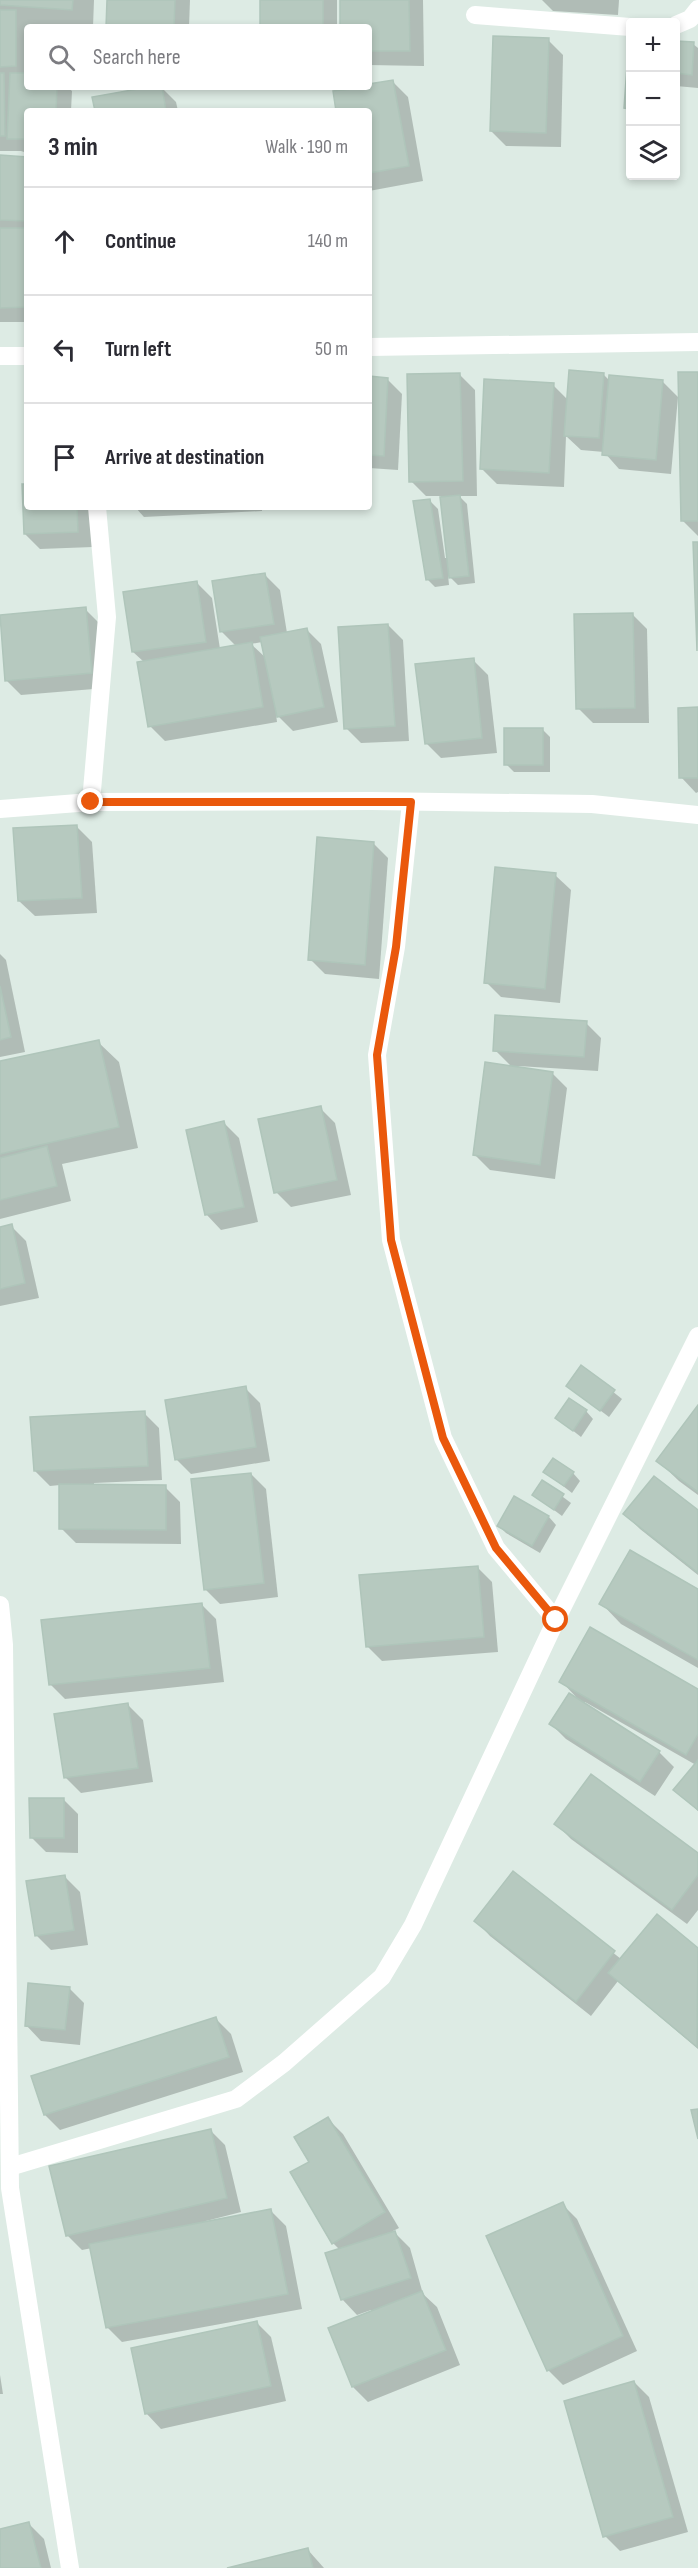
<!DOCTYPE html>
<meta charset="utf-8">
<style>
body{margin:0;font-family:"Sofia Sans Condensed",sans-serif;background:#f7f7f7;color:#2b2b33}
.controls{position:absolute;right:18px;top:18px;display:grid;overflow:hidden;border-radius:6px;box-shadow:0 3px 9px #0003}
.controls button{width:54px;height:54px;display:grid;place-items:center;padding:0;border:0;border-bottom:2px solid #e1e1e2;background:#fff;color:#2b2b33;font:30px sans-serif}
.stop{position:absolute;width:18px;height:18px;margin:-14px;border:4px solid #ea580c;border-radius:50%;background:#fff}
.stop.end{background:#ea580c;border-color:#fff;box-shadow:0 2px 6px #0008}
.list{margin:0;padding:0;list-style:none}
h2{display:flex;justify-content:space-between;align-items:center;height:78px;margin:0;padding:0 24px;font-size:26px}
h2 small{font-size:20px;font-weight:400;color:#7c7c81}
.list li{display:grid;grid-template-columns:39px 1fr auto;gap:18px;align-items:center;box-sizing:border-box;height:108px;padding:0 24px;border-top:2px solid #e1e1e2}
.list b{display:block;font-size:22px;white-space:nowrap}
.list em{font-size:20px;font-style:normal;color:#7c7c81}
.icon{flex:none;width:33px;height:33px;fill:none;stroke:currentColor;stroke-width:2;stroke-linecap:round;stroke-linejoin:round}
.map{position:relative;flex:none;width:698px;height:2568px;overflow:hidden}
.search{position:absolute;background:#fff;box-shadow:0 3px 9px #0003;left:24px;top:24px;width:348px;height:66px;display:flex;align-items:center;gap:15px;box-sizing:border-box;padding:0 21px;border-radius:6px;color:#7c7c81;font-size:22px}
.panel{position:absolute;background:#fff;box-shadow:0 3px 9px #0003;left:24px;top:108px;width:348px;height:402px;border-radius:6px}
.map>svg:first-child{display:block}
</style>
<div class="map">
<svg width="698" height="2568" viewBox="0 0 698 2568">
<rect width="100%" height="100%" fill="#ddebe4"/>
<g fill="#0003" fill-rule="evenodd">
<polygon points="0,0 94,0 93,27 27,27 27,87 67,87 72,91 71,111 27,111 27,153 21,151 0,151"/>
<polygon points="108,0 190,0 189,27 108,27"/>
<polygon points="261,0 337,0 337,27 262,27"/>
<polygon points="342,0 423,0 424,66 369,65 369,27 342,27"/>
<polygon points="542,0 619,0 618,15 553,11"/>
<polygon points="548,40 563,55 561,147 506,146 491,131"/>
<polygon points="630,40 630,113 625,108"/>
<polygon points="676,42 693,44 698,48 698,88 676,86"/>
<polygon points="393,82 408,97 423,181 369,191 369,111 338,111 335,92"/>
<polygon points="158,87 161,87 176,102 178,111 96,111"/>
<polygon points="0,157 27,158 27,322 0,322"/>
<polygon points="698,373 698,536 682,520"/>
<polygon points="460,375 475,390 477,496 459,496 467,504 475,583 458,585 448,575 449,585 435,587 427,579 430,501 438,509 445,558 448,558 448,496 426,496 411,481"/>
<polygon points="604,375 610,381 663,382 678,397 671,474 619,469 604,452 581,450 566,436 564,487 497,484 482,469 553,385 568,400"/>
<polygon points="369,378 387,379 402,394 398,470 369,468"/>
<polygon points="27,486 27,507 91,507 93,547 40,549 25,534"/>
<polygon points="135,507 262,507 262,511 144,517"/>
<polygon points="695,543 698,543 698,635"/>
<path d="M265,575l15,15 7,43 19,-4 15,15 17,78 -45,9 -17,-17 1,8 -112,19 -15,-15 -6,-64 -11,-10 64,-69 15,15 8,51 16,-3 -15,-15zM262,642l4,16 -15,-14z"/>
<polygon points="85,609 100,624 106,688 21,695 6,680"/>
<polygon points="632,614 647,629 649,723 593,723 578,708"/>
<polygon points="388,625 403,640 409,741 361,743 346,728"/>
<polygon points="473,660 488,675 497,753 441,758 426,743"/>
<polygon points="698,709 698,792 696,793 681,777"/>
<polygon points="543,730 550,737 550,772 514,772 506,764"/>
<polygon points="77,827 92,842 97,913 35,916 19,901"/>
<polygon points="373,843 388,858 379,979 325,974 310,959"/>
<polygon points="555,875 571,890 560,1003 501,997 486,982"/>
<polygon points="0,954 6,960 25,1052 0,1057"/>
<polygon points="586,1023 601,1038 598,1071 518,1066 518,1068 552,1073 567,1088 555,1179 490,1170 475,1155 512,1067 495,1050"/>
<polygon points="98,1042 119,1062 138,1148 62,1164 71,1201 0,1219 0,1063"/>
<polygon points="320,1108 335,1123 351,1195 291,1207 276,1192"/>
<polygon points="224,1123 239,1138 258,1222 221,1230 206,1214"/>
<polygon points="11,1226 26,1241 39,1298 0,1306 0,1228"/>
<polygon points="582,1367 622,1399 609,1417 568,1386"/>
<polygon points="245,1388 260,1403 270,1461 191,1474 176,1459"/>
<polygon points="698,1407 698,1495 679,1481 658,1461"/>
<polygon points="586,1411 593,1419 581,1437 557,1418"/>
<polygon points="144,1413 159,1428 162,1480 94,1483 94,1486 165,1487 180,1502 181,1544 76,1543 61,1528 60,1485 50,1486 35,1471"/>
<polygon points="545,1472 573,1473 580,1481 572,1493"/>
<polygon points="251,1474 266,1489 278,1597 220,1604 205,1589"/>
<polygon points="543,1482 571,1503 562,1516 534,1495"/>
<polygon points="514,1498 549,1517 556,1525 540,1553 506,1533 499,1526"/>
<polygon points="698,1512 698,1575 640,1529 625,1514"/>
<polygon points="477,1567 492,1582 498,1652 382,1661 367,1646"/>
<polygon points="698,1591 698,1668 621,1624 601,1603"/>
<polygon points="201,1604 216,1619 224,1682 65,1699 50,1684"/>
<polygon points="561,1681 698,1691 698,1811 675,1789 696,1765 585,1702 584,1704 659,1752 674,1767 655,1796 566,1739 551,1724 578,1699"/>
<polygon points="128,1705 143,1720 153,1782 81,1793 66,1778"/>
<polygon points="63,1799 78,1814 78,1853 46,1852 31,1837"/>
<polygon points="556,1824 698,1855 698,1910 687,1924 571,1839"/>
<polygon points="513,1873 621,1959 657,1916 698,1950 698,2049 618,1981 591,2016 490,1936 476,1921"/>
<polygon points="65,1877 80,1892 88,1945 51,1950 36,1935"/>
<polygon points="69,1988 84,2003 80,2045 41,2041 26,2025"/>
<polygon points="216,2019 231,2034 243,2072 60,2130 45,2115"/>
<polygon points="328,2119 343,2134 399,2228 393,2231 410,2248 423,2294 437,2307 460,2365 368,2402 353,2387 372,2312 371,2310 357,2315 342,2299 340,2250 333,2243 311,2162"/>
<polygon points="210,2130 225,2145 241,2212 206,2221 206,2223 271,2211 286,2226 302,2309 122,2342 107,2327 92,2248 82,2250 67,2235"/>
<polygon points="562,2204 577,2219 637,2351 563,2385 548,2370"/>
<polygon points="256,2322 271,2337 286,2401 161,2429 146,2413"/>
<polygon points="0,2375 3,2394 0,2394"/>
<polygon points="634,2382 649,2397 688,2532 620,2551 605,2536"/>
<polygon points="29,2524 44,2539 51,2568 0,2568 0,2531"/>
<polygon points="308,2550 324,2568 234,2568"/>
</g>
<g fill="#b6c9bf" stroke="#afc5ba" stroke-width="1.5">
<polygon points="0,0 73,0 72,10 0,5"/>
<polygon points="107,0 175,0 174,27 106,27"/>
<rect x="260" y="0" width="63" height="27"/>
<polygon points="340,0 409,0 410,51 369,51 369,27 340,27"/>
<polygon points="0,10 16,10 16,66 0,67"/>
<polygon points="493,36 549,38 546,133 490,131"/>
<polygon points="629,38 630,38 630,109 624,108"/>
<polygon points="676,41 694,42 692,75 676,73"/>
<polygon points="0,73 4,73 5,136 0,136"/>
<polygon points="10,73 27,73 27,87 57,87 56,111 27,111 27,139 7,139"/>
<polygon points="393,80 409,166 369,173 369,111 336,111 333,91 369,87 369,84"/>
<polygon points="149,87 162,87 166,111 95,111 92,97"/>
<polygon points="0,155 27,157 27,221 0,220"/>
<polygon points="0,228 27,228 27,307 0,308"/>
<polygon points="569,370 604,373 599,438 564,436"/>
<polygon points="678,372 698,372 698,521 681,521"/>
<polygon points="460,373 463,481 409,482 407,374"/>
<polygon points="609,375 663,380 656,460 602,455"/>
<polygon points="369,376 388,378 384,456 369,455"/>
<polygon points="484,379 554,383 549,473 480,469"/>
<polygon points="22,484 27,484 27,507 77,507 78,532 24,534"/>
<polygon points="460,495 469,576 449,578 440,497"/>
<polygon points="430,499 443,578 426,580 413,501"/>
<polygon points="693,542 698,542 697,651"/>
<polygon points="265,573 274,624 220,632 212,581"/>
<polygon points="197,581 206,642 132,652 123,592"/>
<polygon points="86,607 92,673 5,681 0,615"/>
<polygon points="633,613 635,708 576,709 574,614"/>
<polygon points="388,624 395,726 344,729 338,627"/>
<polygon points="307,628 324,707 277,717 260,637"/>
<polygon points="252,642 263,707 148,727 137,662"/>
<polygon points="474,658 482,738 425,744 415,664"/>
<polygon points="698,707 698,778 679,778 678,708"/>
<rect x="504" y="728" width="39" height="37"/>
<polygon points="77,825 82,898 18,901 13,828"/>
<polygon points="317,837 374,842 365,965 308,960"/>
<polygon points="495,867 556,873 545,989 484,983"/>
<polygon points="0,986 11,1037 0,1040"/>
<polygon points="495,1015 587,1021 584,1057 493,1051"/>
<polygon points="99,1040 119,1127 0,1154 0,1061"/>
<polygon points="485,1062 553,1072 540,1165 473,1155"/>
<polygon points="321,1106 337,1180 274,1193 258,1119"/>
<polygon points="224,1121 244,1207 205,1215 186,1130"/>
<polygon points="47,1146 57,1186 0,1200 0,1158"/>
<polygon points="12,1224 25,1283 0,1289 0,1227"/>
<polygon points="581,1365 615,1390 600,1411 566,1386"/>
<polygon points="246,1386 256,1447 175,1460 165,1400"/>
<polygon points="569,1398 587,1410 573,1431 555,1418"/>
<polygon points="698,1405 698,1492 656,1461"/>
<polygon points="145,1411 148,1466 34,1471 30,1417"/>
<polygon points="553,1458 574,1472 564,1486 543,1472"/>
<polygon points="251,1473 264,1583 204,1590 191,1479"/>
<polygon points="654,1476 698,1510 698,1573 623,1514"/>
<polygon points="542,1480 564,1494 554,1510 532,1495"/>
<polygon points="59,1484 166,1485 166,1530 59,1529"/>
<polygon points="514,1496 549,1516 532,1546 497,1526"/>
<polygon points="630,1550 698,1589 698,1660 599,1604"/>
<polygon points="478,1566 484,1637 366,1647 359,1575"/>
<polygon points="202,1603 210,1668 49,1685 41,1620"/>
<polygon points="590,1627 698,1689 698,1734 686,1755 559,1682"/>
<polygon points="569,1693 660,1751 640,1782 549,1724"/>
<polygon points="128,1703 138,1768 64,1778 54,1714"/>
<polygon points="698,1760 698,1810 673,1790"/>
<polygon points="591,1774 698,1853 698,1875 672,1910 554,1824"/>
<polygon points="29,1798 64,1798 64,1838 30,1838"/>
<polygon points="513,1871 615,1951 576,2002 474,1921"/>
<polygon points="65,1875 74,1930 35,1936 26,1881"/>
<polygon points="657,1914 698,1948 697,2047 608,1973"/>
<polygon points="28,1983 70,1987 65,2030 25,2026"/>
<polygon points="216,2017 229,2057 44,2115 31,2076"/>
<polygon points="698,2109 698,2139 691,2110"/>
<polygon points="328,2117 385,2212 332,2244 290,2172 309,2162 294,2137"/>
<polygon points="211,2129 227,2198 66,2236 49,2166"/>
<polygon points="563,2202 623,2336 547,2371 486,2236"/>
<polygon points="271,2209 288,2294 106,2328 89,2244"/>
<polygon points="395,2231 411,2278 341,2300 325,2253"/>
<polygon points="422,2291 446,2350 352,2387 328,2328"/>
<polygon points="257,2321 271,2386 145,2414 131,2348"/>
<polygon points="634,2381 673,2517 603,2537 564,2401"/>
<polygon points="29,2522 41,2568 0,2568 0,2529"/>
<polygon points="308,2548 313,2568 227,2568"/>
</g>
<g fill="none" stroke-linecap="round" stroke-linejoin="round">
<g stroke="#fff" stroke-width="18">
<polyline points="475,15 630,27"/>
<polyline points="676,25 690,19 698,9"/>
<polyline points="369,347 698,342"/>
<polyline points="0,356 27,356"/>
<polyline points="91,802 107,617 97,507"/>
<polyline points="411,802 396,947 377,1055 391,1240 443,1438 496,1548 556,1620"/>
<polyline points="0,809 91,802 371,801 592,804 698,815"/>
<polyline points="0,1605 4,1645 10,2188 70,2568"/>
<polyline points="10,2167 236,2099 284,2063 382,1977 413,1925 556,1620 698,1336"/>
</g>
</g>
<g fill="none" stroke-linecap="round" stroke-linejoin="round">
<polyline stroke="#ea580c" stroke-width="8" points="91,802 411,802 396,947 377,1055 391,1240 443,1438 496,1548 556,1620"/>
</g>
</svg>
<div class="controls">
<button>+</button>
<button>−</button>
<button><svg class="icon" aria-label="layers" viewBox="0 0 24 24"><path d="M12 4l9 5-9 5-9-5zM3 14l9 5 9-5"/></svg></button>
</div>
<div class="stop" style="left:556px;top:1620px"></div>
<div class="stop end" style="left:91px;top:802px"></div>
<div class="search"><svg class="icon" aria-label="search" viewBox="0 0 24 24"><circle cx="10" cy="10" r="6"/><path d="M15 15l6 6"/></svg>Search here</div>
<section class="panel">
<h2>3 min<small>Walk · 190 m</small></h2>
<ul class="list">
<li><svg class="icon" aria-label="ahead" viewBox="0 0 24 24"><path d="M12 20V5M6 11l6-6 6 6"/></svg><div><b>Continue</b></div><em>140 m</em></li>
<li><svg class="icon" aria-label="left" viewBox="0 0 24 24"><path d="M17 20v-9H6M10 6l-5 5 5 5"/></svg><div><b>Turn left</b></div><em>50 m</em></li>
<li><svg class="icon" aria-label="arrive" viewBox="0 0 24 24"><path d="M6 21V4h12l-3 4 3 4H6"/></svg><div><b>Arrive at destination</b></div></li>
</ul>
</section>
</div>
